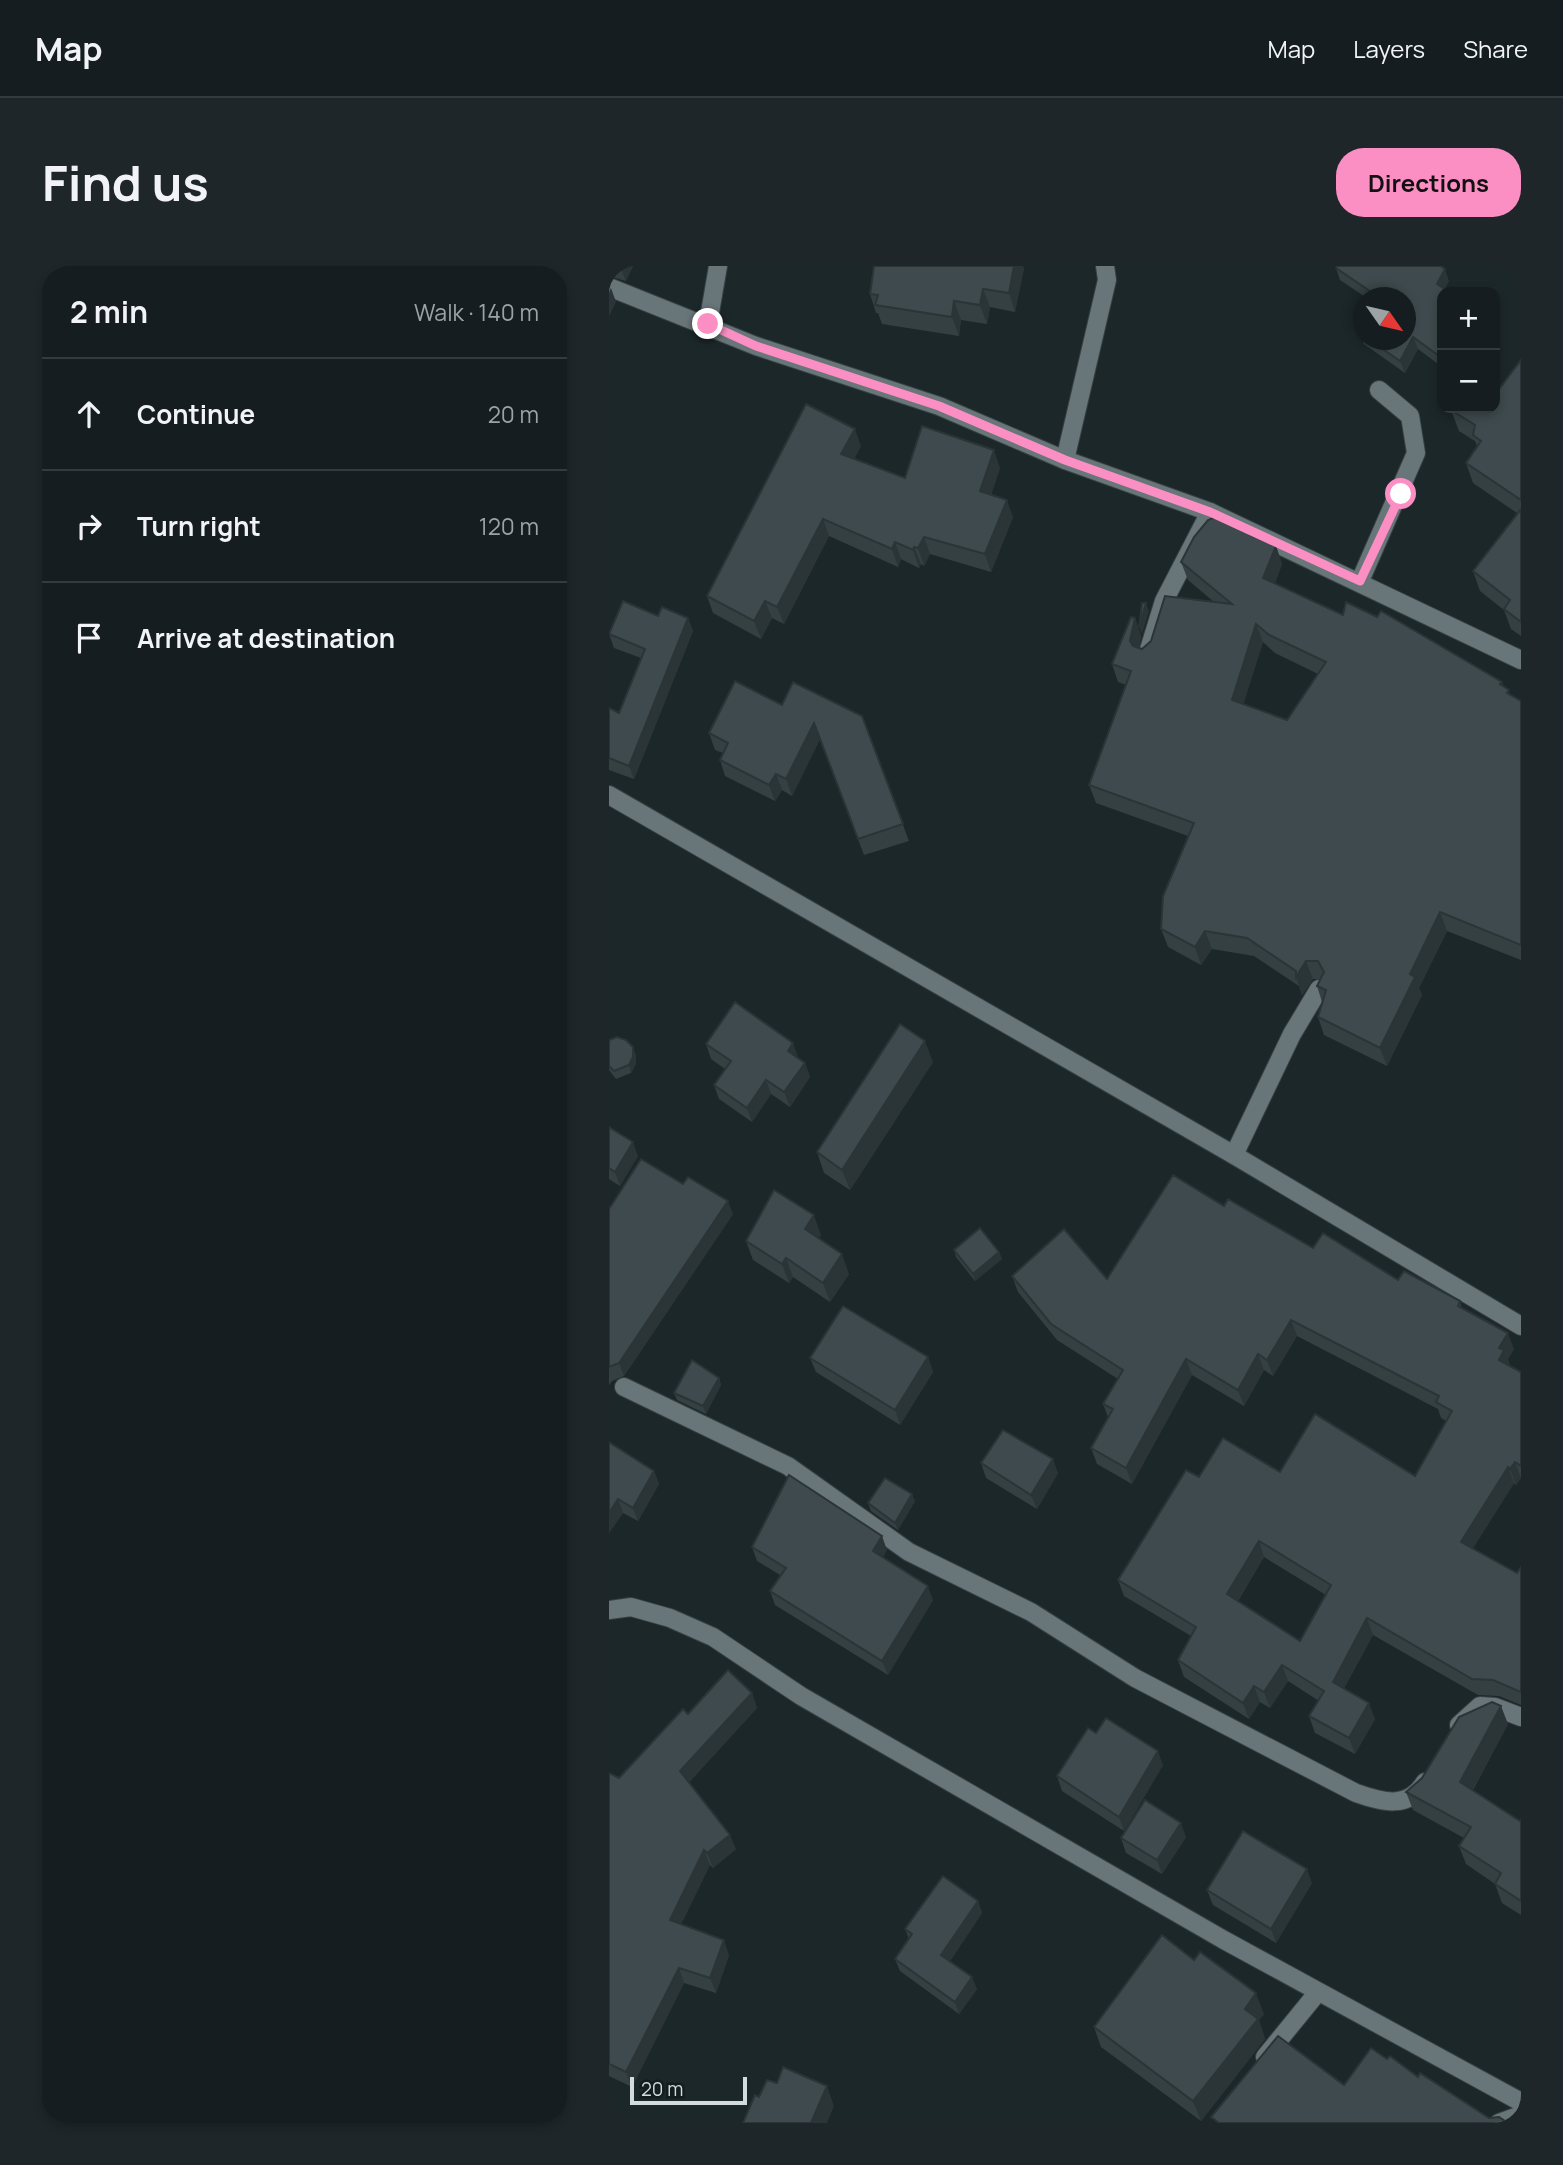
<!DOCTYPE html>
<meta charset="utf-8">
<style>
body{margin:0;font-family:Manrope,sans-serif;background:#1e2629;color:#f1f3f6}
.controls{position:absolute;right:21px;top:21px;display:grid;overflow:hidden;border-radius:14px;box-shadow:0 4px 10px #0003}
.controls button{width:63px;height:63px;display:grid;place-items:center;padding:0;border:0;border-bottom:2px solid #343b3e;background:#151d20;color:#f1f3f6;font:35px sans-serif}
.compass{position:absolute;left:744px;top:21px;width:63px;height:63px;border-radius:50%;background:#151d20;box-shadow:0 4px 10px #0003;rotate:124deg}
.scale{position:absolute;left:21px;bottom:18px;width:117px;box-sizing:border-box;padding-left:7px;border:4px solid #d3dbdd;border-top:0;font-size:19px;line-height:24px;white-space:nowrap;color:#d3dbdd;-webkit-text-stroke:5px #131d20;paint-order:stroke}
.stop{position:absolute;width:21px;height:21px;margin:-16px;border:5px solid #fb8fc4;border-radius:50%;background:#fff}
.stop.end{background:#fb8fc4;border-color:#fff;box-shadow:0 2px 7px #0008}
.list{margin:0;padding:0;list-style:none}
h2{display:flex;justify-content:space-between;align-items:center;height:91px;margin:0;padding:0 28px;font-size:30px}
h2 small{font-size:23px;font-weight:400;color:#9da2a5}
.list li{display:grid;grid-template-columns:46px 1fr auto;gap:21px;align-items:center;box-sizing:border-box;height:112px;padding:0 28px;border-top:2px solid #343b3e}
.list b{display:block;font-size:26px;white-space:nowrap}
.list em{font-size:23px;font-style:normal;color:#9da2a5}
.icon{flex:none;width:38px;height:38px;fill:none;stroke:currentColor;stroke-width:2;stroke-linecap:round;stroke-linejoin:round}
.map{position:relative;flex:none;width:912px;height:1857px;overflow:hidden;border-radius:28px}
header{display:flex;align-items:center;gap:42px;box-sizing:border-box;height:98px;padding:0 35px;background:#151d20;border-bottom:2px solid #343b3e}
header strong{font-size:33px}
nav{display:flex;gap:38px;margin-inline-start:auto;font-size:24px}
.intro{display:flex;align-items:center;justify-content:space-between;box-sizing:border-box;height:168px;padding:0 42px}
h1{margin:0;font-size:49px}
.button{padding:18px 32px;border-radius:28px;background:#fb8fc4;color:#111;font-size:24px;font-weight:700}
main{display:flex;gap:42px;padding:0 42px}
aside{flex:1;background:#151d20;border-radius:28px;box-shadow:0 4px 10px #0003}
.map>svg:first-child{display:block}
</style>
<header>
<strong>Map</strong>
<nav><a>Map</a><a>Layers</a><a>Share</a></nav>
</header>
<div class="intro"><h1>Find us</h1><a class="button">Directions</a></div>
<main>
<aside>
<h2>2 min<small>Walk · 140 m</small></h2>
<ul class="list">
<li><svg class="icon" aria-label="ahead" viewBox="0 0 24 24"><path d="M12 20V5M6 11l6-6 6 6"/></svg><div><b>Continue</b></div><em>20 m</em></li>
<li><svg class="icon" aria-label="right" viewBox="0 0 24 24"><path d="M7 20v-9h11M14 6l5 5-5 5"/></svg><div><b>Turn right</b></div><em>120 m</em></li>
<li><svg class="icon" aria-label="arrive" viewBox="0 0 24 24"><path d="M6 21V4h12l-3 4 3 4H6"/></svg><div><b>Arrive at destination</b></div></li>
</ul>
</aside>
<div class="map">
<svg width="912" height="1857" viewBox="0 0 912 1857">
<rect width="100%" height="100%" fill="#1c272a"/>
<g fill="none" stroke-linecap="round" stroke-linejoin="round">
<g stroke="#374143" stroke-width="20">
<g id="service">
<polyline points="751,315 807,187 801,150 770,124"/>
<polyline points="538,390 555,335 601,246"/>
<polyline points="625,889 683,768 710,723"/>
<polyline points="890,1857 912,1849"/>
</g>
</g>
<g stroke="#374143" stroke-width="20">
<g id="minor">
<polyline points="0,21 147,80 330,140 456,194 601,246 912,394"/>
<polyline points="99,58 109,0"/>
<polyline points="456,194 498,14 496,0"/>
<polyline points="0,529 625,889 912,1060"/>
<path d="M15,1121l164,79 121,86 122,60 104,66 221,115c26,9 52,17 69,-11"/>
<polyline points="0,1344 22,1341 61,1352 104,1371 192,1430 615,1674 912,1836"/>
<polyline points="850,1459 871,1440 886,1441 912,1451"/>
<polyline points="656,1791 709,1726"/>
</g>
</g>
<use href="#service" stroke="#697679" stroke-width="18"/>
<use href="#minor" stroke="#697679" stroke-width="18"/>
</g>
<g fill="#354042" fill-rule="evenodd">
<polygon points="0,0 24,0 17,15 0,10"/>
<polygon points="415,2 406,46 381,41 378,58 352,54 350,70 273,58 269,47 267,47 261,28"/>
<polygon points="727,2 840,15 833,26 833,101 809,83 796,107 755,78 751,66 754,61 754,74 796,74 796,32 758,32 731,14"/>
<polygon points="912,94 912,370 902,363 895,344 871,325 864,305 908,247 864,217 857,197 868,180 866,175 850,165 842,144 887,127"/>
<polygon points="252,180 245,193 296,212 391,202 382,229 404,251 382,306 321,288 315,300 312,298 310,302 292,293 289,301 220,270 175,358 163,352 152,373 104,347 98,330"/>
<path d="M644,265l2,5 21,10 6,18 -7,19 68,32 159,67 1,4 8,9 10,6v259l-74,-29 -28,57 3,7 -35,71 -63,-31 -6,-18 4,-15 -5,-16 3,-7h-7l-11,16 -3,-9 -45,-30 -42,-7 -11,16 -33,-18 -7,-18 27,-93 -92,-33 -7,-18 37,-100 -8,-3 -6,-18 23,-46 6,18 -2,12 3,1 72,-47 -26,-22 -7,-18zM654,376l12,11 43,21 -31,46 -44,-16z"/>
<polygon points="49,350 79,352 84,365 25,513 0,504 0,442 10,447 32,392 5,382 0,368"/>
<polygon points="173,439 253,450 300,575 255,589 211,473 183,530 173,524 166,535 116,510 111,494 114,487 106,484 100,467"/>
<polygon points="0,774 27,789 27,798 22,807 7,813 0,804"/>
<polygon points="97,778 189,791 196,797 201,811 181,841 162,828 143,856 110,833 105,819 116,803 102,793"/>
<polygon points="324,796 241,924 215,907 208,886"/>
<polygon points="0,861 29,890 11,920 0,913"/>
<path d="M615,940l89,42 147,53 2,8 52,40 -6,10 2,7 11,6v106l-5,7 -2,-2 -41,65 44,25 4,-6v138l-22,-9 -21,-1 -105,-60 -29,53 31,31 -20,35 -40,-21 -6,-17 10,-15 -31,-20 -18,27 -10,-6 -11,17 -65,-42 -6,-17 13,-24 -67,-40 -6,-16 81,-103 81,-5 135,4 31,-55 -5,-3 -3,-9 -141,-73 -24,40 -9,-6 -20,36 -52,-31 -60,109 -35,-20 -6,-16 17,-31 -5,-13 15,-25 -61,-39 -39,-48 -6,-16 95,3zM655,1291l62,38 -26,46 -62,-40z"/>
<polygon points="0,943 124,948 15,1110 3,1115 0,1119"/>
<polygon points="212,969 210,972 240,1008 221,1036 184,1011 180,1017 144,994 137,975"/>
<polygon points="345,984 390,986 393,993 366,1015 347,991"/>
<polygon points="319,1091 324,1106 291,1159 207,1106 201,1092"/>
<polygon points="110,1112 112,1119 97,1148 68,1134 65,1127"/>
<polygon points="0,1176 45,1205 50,1218 29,1255 14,1247 0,1267"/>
<polygon points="372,1197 449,1207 428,1243 377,1212"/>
<polygon points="306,1235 289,1264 262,1245 259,1237"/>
<polygon points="143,1281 278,1284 274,1291 324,1334 279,1409 166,1339 161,1325 171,1309 148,1295"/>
<polygon points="143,1427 148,1442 80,1516 127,1583 104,1602 101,1599 72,1658 120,1689 107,1727 75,1717 23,1821 0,1810 0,1507 10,1512 79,1448"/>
<polygon points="899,1458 864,1524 911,1555 912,1554 912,1649 893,1637 886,1618 857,1598 850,1580 855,1572 804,1544 797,1526"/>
<polygon points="487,1467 554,1499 515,1565 453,1525 448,1510"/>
<polygon points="577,1571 553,1608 517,1587 512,1572"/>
<polygon points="703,1617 667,1677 604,1639 598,1624"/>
<polygon points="369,1635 373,1647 341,1695 368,1723 350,1748 291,1705 286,1693 300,1673 296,1663"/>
<polygon points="655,1748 650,1754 656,1773 592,1855 492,1781 485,1761"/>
</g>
<g fill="#2b3436">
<polygon points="12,0 24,0 17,15 11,1"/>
<polygon points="405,0 414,0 415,2 406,46 400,27"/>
<polygon points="836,3 840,15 834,26 828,18"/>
<polygon points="2,22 7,36 0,51 0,26"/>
<polygon points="374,23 381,41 378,58 371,39"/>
<polygon points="345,35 352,54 350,70 343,51"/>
<polygon points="804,71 809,83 796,107 791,95"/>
<polygon points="246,163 252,180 239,205 232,188"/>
<polygon points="385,184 391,202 378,242 371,225"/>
<polygon points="398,234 404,251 382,306 376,288"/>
<polygon points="214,253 220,270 175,358 168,341"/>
<polygon points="315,271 321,288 315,300 309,282"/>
<polygon points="286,276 292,293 289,301 283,283"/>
<polygon points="667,280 673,298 661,330 654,312"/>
<polygon points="305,281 312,298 310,302 304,284"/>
<polygon points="156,335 163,352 152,373 145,355"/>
<polygon points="537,337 540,345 533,368 530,361"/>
<polygon points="79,352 84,365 25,513 20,500"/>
<polygon points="526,352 532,370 527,393 521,375"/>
<polygon points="647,358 654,376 630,452 623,434"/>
<polygon points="205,457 211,473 183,530 177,513"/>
<polygon points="167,508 173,524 166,535 160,519"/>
<polygon points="831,646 838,665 810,722 813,729 778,800 771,782 801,708"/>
<polygon points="596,665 603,683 592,699 586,681"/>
<polygon points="697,695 704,713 693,729 687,711"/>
<polygon points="316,775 324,796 241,924 233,904"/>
<polygon points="184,777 189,791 184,799 179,785"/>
<polygon points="24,781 27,789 27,798 22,807 20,799"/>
<polygon points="196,797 201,811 181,841 175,826"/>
<polygon points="157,814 162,828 143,856 138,842"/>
<polygon points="24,876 29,890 11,920 6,906"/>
<polygon points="119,935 124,948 15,1110 10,1097"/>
<polygon points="205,949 212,969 203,983 196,963"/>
<polygon points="390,986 393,993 366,1015 364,1008"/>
<polygon points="233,988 240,1008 221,1036 214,1017"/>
<polygon points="177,992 184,1011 180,1017 173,998"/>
<polygon points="682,1054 688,1070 664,1110 658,1094"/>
<polygon points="899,1067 905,1083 899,1093 901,1101 890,1094 890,1082"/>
<polygon points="649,1088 655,1104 635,1140 629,1124"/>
<polygon points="319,1091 324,1106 291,1159 286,1144"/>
<polygon points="577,1093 583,1109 523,1218 517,1202"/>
<polygon points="110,1112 112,1119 97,1148 94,1140"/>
<polygon points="444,1193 449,1207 428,1243 422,1229"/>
<polygon points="906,1196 912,1212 907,1219 901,1203"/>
<polygon points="899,1201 905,1217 858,1292 852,1276"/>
<polygon points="45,1205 50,1218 29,1255 24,1242"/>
<polygon points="303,1228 306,1235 289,1264 286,1257"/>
<polygon points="9,1233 14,1247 0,1267 0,1247"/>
<polygon points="273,1270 278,1284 269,1299 264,1285"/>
<polygon points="650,1275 655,1291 623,1344 618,1328"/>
<polygon points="319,1320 324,1334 279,1409 273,1395"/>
<polygon points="758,1352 764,1369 730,1432 724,1416"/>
<polygon points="673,1399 679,1415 661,1442 655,1426"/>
<polygon points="645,1420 651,1436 640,1453 634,1437"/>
<polygon points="143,1427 148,1442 77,1520 71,1505"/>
<polygon points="760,1437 766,1453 746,1488 740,1472"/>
<polygon points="892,1440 899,1458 858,1534 851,1516"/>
<polygon points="549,1485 554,1499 515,1565 510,1551"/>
<polygon points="572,1557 577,1571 553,1608 548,1594"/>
<polygon points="121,1569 127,1583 104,1602 98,1587"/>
<polygon points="95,1584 101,1599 67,1669 61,1654"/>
<polygon points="698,1603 703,1617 667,1677 662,1663"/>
<polygon points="369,1635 373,1647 337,1701 332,1689"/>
<polygon points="115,1674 120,1689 107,1727 101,1712"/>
<polygon points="70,1702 75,1717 23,1821 17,1806"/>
<polygon points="363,1711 368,1723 350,1748 346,1736"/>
<polygon points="647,1727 655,1748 650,1754 656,1773 592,1855 584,1835 636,1743"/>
<polygon points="218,1820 225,1840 218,1857 202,1857"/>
</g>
<g fill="#3e4a4d" stroke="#2b3436" stroke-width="2" fill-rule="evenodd">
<polygon points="265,0 405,0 400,27 374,23 371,39 345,35 343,51 266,39 269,29 261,28"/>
<polygon points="728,0 832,0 836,3 828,18 840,26 833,26 833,92 804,71 791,95 761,74 796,74 796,32 771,32 727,2"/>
<polygon points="912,94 912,234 857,197 872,175 864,169 866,159 842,144 844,142 886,142 886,126 887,127"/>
<polygon points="197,138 246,163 232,188 296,212 313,160 385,184 371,225 398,234 376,288 315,271 309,282 305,281 304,284 286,276 283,283 214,253 168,341 156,335 145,355 98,330"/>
<polygon points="912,243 912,356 895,343 901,334 864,305"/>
<path d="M609,250l35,15 -2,4 25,11 -13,32 80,37 3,-13 31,15 4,-6 121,71 -2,2 9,6 -2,3 14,8v244l-81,-33 -30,62 5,3 -35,71 -62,-31 8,-27 -9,-4 7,-14 -6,-11h-12l-10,16v-6l-49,-33 -42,-7 -10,16 -34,-18 2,-33 31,-73 -105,-38 42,-114 -19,-7 19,-47 4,1 -5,23 3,5 9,3 9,-8 14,-45 67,8 -51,-42 13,-25 14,-17zM647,358l13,11 57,27 -39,58 -55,-20z"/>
<polygon points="14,335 49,350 53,341 79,352 20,500 0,492 0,442 10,447 36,383 0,368"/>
<polygon points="533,337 537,337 530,361"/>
<polygon points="126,415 173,439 184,416 253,450 294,558 249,573 205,457 177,513 167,508 160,519 111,494 119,477 100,467"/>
<polygon points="126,736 184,777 179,785 196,797 175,826 157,814 138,842 105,819 122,795 97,778"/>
<polygon points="291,758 316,775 233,904 208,886"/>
<polygon points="8,771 17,774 24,781 24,791 20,799 5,805 0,800 0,774"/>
<polygon points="0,861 24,876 6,906 0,902"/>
<polygon points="32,893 74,918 79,911 119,935 10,1097 0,1101 0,943"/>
<path d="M564,909l51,31 4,-7 85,49 10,-15 75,47 6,-9 56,30 -2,5 50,27 -9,15 5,2 -5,10 22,12v94l-6,-4 -5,7 -2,-2 -47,75 56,31 4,-6v125l-28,-12 -21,-1 -105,-61 -34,64 36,21 -20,35 -40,-22 15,-25 -42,-26 -18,27 -10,-6 -11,17 -65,-43 18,-33 -78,-47 68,-110 13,7 24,-39 57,34 35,-58 100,62 37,-65 -16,-9 3,-6 -148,-76 -24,40 -9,-6 -20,36 -52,-31 -60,109 -35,-20 22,-39 -10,-5 20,-34 -72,-46 -39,-48 52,-47 43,50zM650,1275l72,44 -31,56 -73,-47z"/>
<polygon points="165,924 205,949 196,963 233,988 214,1017 177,992 173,998 137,975"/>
<polygon points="371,962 390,986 364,1008 345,984"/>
<polygon points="234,1040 319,1091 286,1144 201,1092"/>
<polygon points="83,1094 110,1112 94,1140 65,1127"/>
<polygon points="394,1164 444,1193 422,1229 372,1197"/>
<polygon points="0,1176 45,1205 24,1242 9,1233 0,1247"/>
<polygon points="180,1209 273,1270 264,1285 319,1320 273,1395 161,1325 177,1302 143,1281"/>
<polygon points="276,1212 303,1228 286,1257 259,1237"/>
<polygon points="119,1404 143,1427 71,1505 121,1569 98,1587 95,1584 61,1654 115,1674 101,1712 70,1702 17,1806 0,1798 0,1507 10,1512 74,1443 79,1448"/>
<polygon points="883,1436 892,1440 851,1516 911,1555 912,1554 912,1635 886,1618 892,1607 850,1580 862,1561 797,1526 813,1512 850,1451"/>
<polygon points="497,1452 549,1485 510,1551 448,1510 479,1462 487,1467"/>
<polygon points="536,1534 572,1557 548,1594 512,1572"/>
<polygon points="634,1565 698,1603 662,1663 598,1624"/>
<polygon points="334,1610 369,1635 332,1689 363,1711 346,1736 286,1693 303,1668 296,1663"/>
<polygon points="553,1669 585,1694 591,1686 647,1727 636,1743 649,1753 584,1835 485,1761"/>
<polygon points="669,1770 735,1819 762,1782 778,1793 781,1790 809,1811 811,1807 880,1852 890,1851 899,1857 610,1857 602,1851"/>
<polygon points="174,1801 218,1820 202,1857 134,1857 146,1829 150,1831 158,1814 168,1817"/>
</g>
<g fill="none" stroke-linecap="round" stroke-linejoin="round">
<polyline stroke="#fb8fc4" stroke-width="9" points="99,58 147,80 330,140 456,194 601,246 751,315 792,228"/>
</g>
</svg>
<div class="controls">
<button>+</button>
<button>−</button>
</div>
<svg class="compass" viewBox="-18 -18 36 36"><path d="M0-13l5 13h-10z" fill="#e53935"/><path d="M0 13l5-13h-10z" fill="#9da2a5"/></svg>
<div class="scale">20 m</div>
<div class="stop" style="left:792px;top:228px"></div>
<div class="stop end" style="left:99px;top:58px"></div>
</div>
</main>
